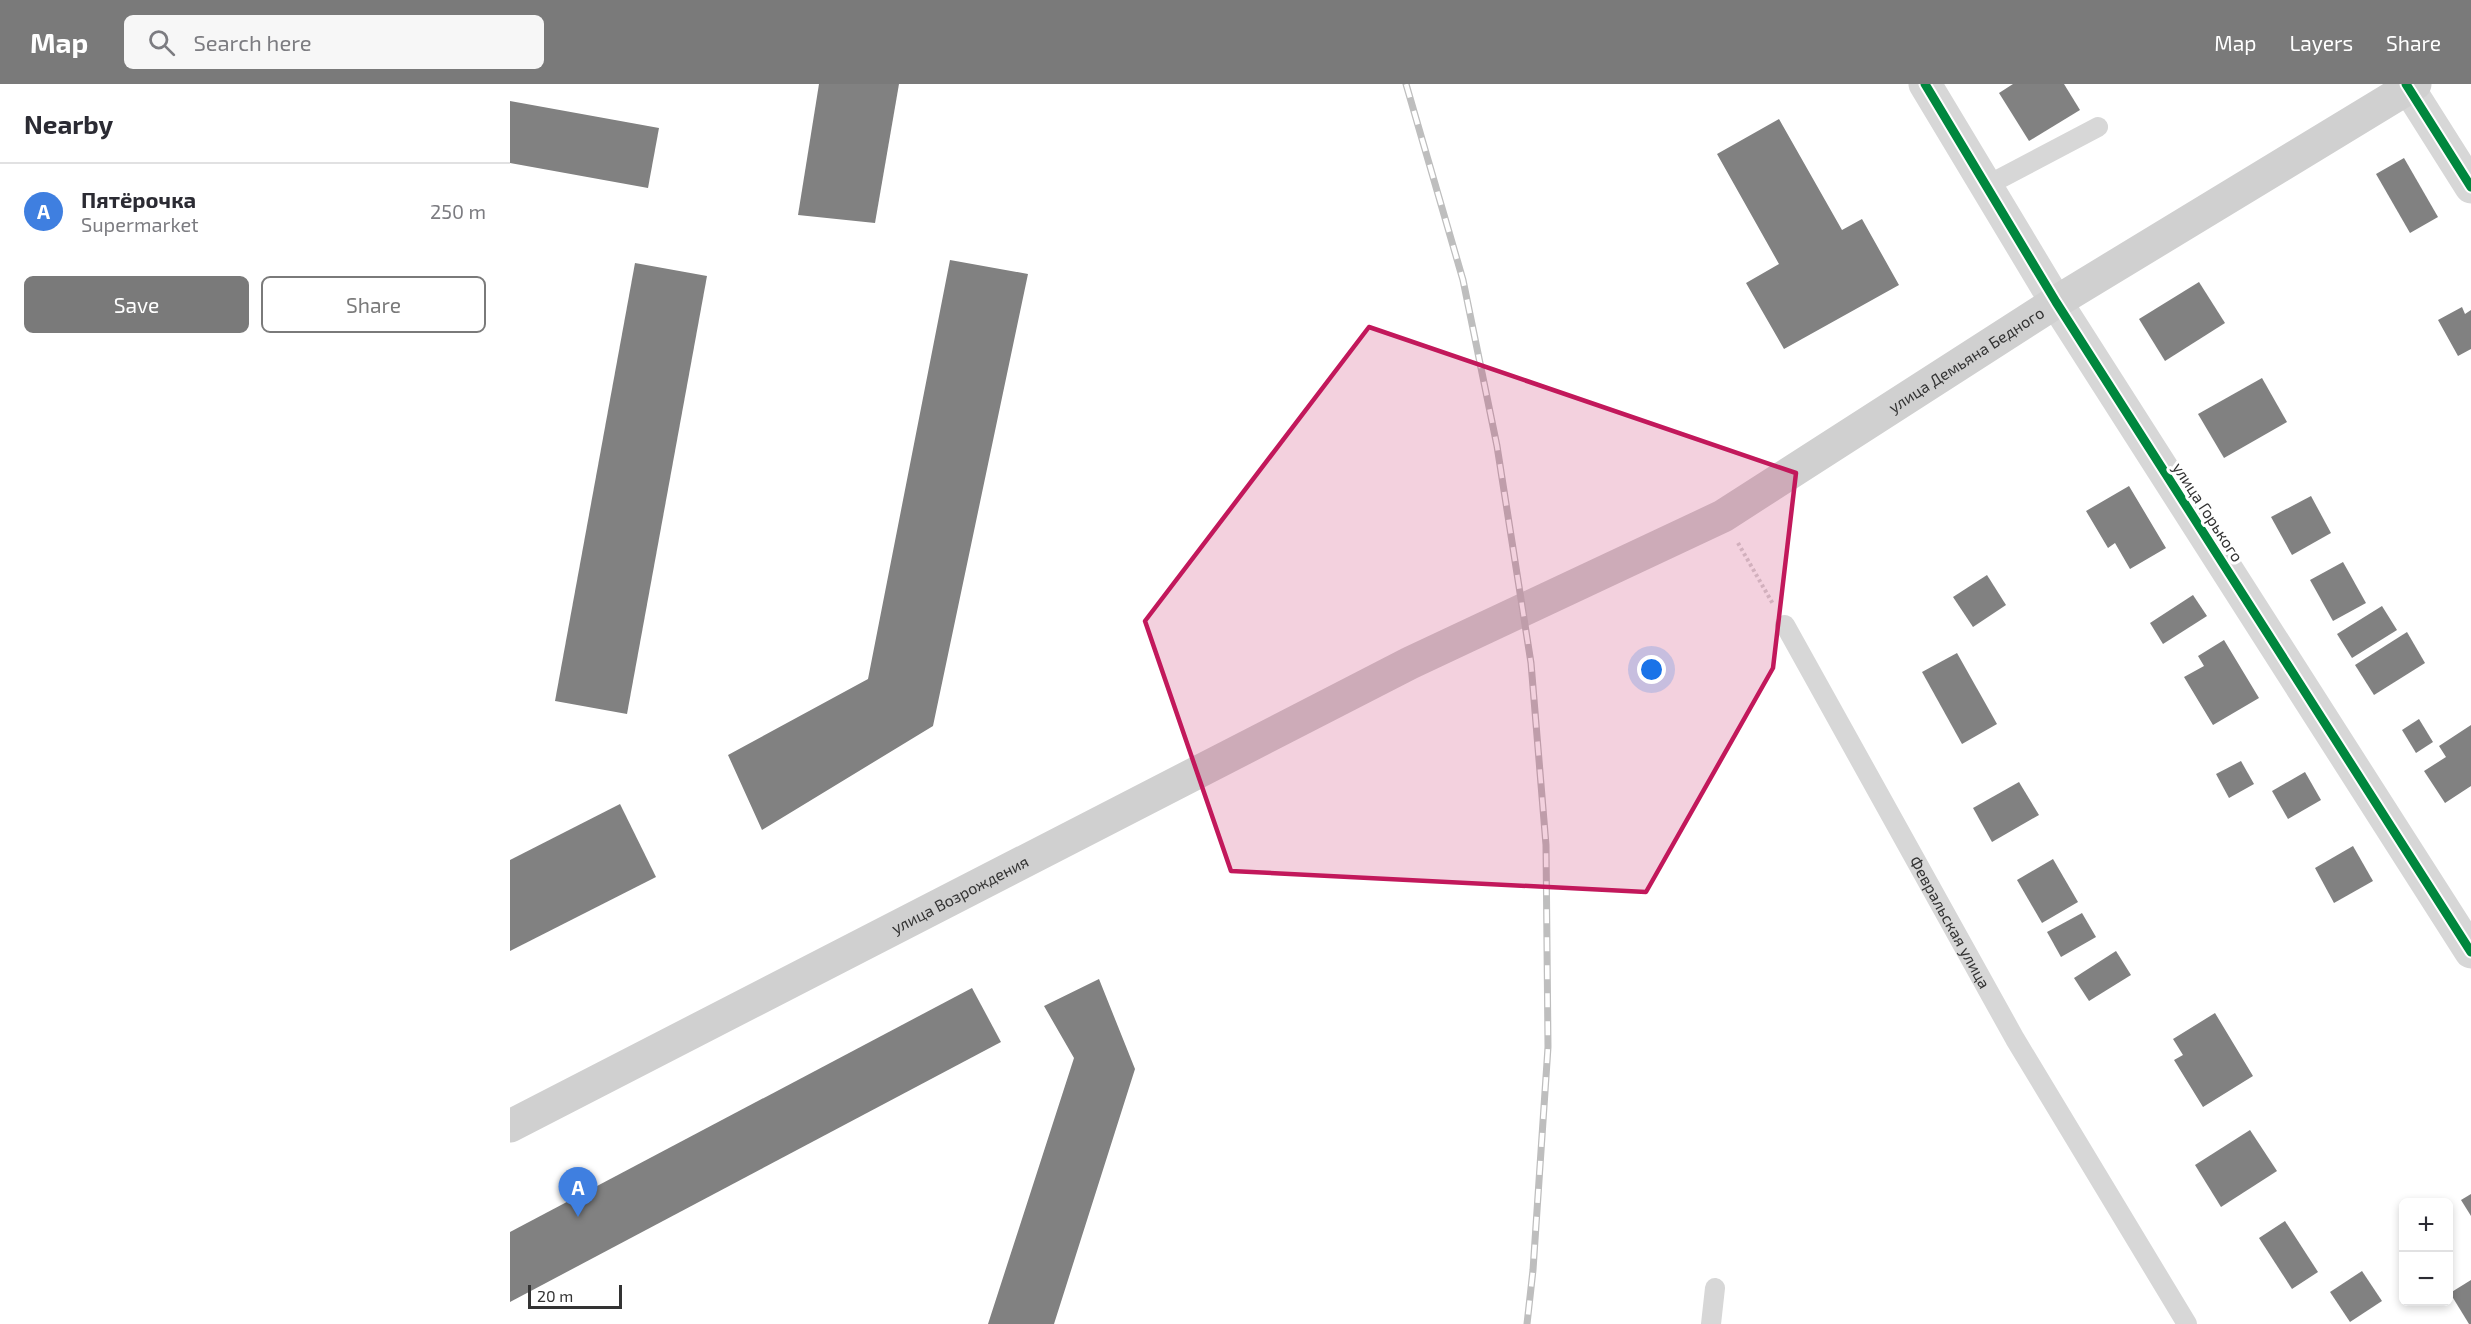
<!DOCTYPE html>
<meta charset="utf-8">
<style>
body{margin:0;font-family:"Exo 2",sans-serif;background:#f7f7f7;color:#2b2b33}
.controls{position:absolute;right:18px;bottom:18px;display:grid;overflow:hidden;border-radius:9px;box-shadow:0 3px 9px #0003}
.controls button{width:54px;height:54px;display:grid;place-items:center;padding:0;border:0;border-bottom:2px solid #e1e1e2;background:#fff;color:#2b2b33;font:30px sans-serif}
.scale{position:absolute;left:18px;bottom:15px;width:94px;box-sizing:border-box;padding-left:6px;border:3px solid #333;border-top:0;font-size:16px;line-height:21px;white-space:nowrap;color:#333;-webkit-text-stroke:4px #fff;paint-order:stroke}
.you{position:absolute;left:1142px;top:586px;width:21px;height:21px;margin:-15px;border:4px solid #fff;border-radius:50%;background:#1a73e8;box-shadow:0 0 0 9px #1a73e833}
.badge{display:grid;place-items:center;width:39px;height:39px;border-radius:50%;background:#7a7a7a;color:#fff;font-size:20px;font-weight:700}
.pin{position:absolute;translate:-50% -50px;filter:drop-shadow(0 2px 3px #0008)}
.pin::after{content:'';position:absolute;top:32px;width:21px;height:18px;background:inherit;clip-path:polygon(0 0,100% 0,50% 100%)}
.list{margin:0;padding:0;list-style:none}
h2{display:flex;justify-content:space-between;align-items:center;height:78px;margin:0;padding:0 24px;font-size:26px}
h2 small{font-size:20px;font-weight:400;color:#7c7c81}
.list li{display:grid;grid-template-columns:39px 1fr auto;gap:18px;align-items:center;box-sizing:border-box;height:96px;padding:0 24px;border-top:2px solid #e1e1e2}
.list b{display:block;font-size:22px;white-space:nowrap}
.list p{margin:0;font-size:20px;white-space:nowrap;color:#7c7c81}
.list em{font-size:20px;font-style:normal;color:#7c7c81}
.actions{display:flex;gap:12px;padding:18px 24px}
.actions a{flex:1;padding:14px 0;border:2px solid #7a7a7a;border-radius:9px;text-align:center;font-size:21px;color:#7a7a7a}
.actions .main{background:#7a7a7a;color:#fff}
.icon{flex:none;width:33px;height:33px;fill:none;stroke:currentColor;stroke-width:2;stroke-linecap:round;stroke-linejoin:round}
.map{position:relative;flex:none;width:1961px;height:1240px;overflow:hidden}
header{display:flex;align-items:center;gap:36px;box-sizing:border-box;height:84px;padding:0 30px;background:#7a7a7a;color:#fff}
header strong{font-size:28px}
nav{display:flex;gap:33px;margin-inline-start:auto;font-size:21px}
.search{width:420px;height:54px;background:#f7f7f7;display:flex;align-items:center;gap:15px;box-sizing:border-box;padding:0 21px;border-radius:9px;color:#7c7c81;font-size:22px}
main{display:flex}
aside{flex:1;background:#fff}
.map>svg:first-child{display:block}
</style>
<header>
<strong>Map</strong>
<div class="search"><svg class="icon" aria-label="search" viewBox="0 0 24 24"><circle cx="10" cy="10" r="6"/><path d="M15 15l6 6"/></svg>Search here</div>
<nav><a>Map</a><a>Layers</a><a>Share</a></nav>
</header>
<main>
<aside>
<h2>Nearby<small></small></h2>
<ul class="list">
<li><span class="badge" style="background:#3f7fe0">A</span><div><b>Пятёрочка</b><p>Supermarket</p></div><em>250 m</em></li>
</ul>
<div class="actions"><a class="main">Save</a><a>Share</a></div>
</aside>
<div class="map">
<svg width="1961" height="1240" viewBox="0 0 1961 1240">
<rect width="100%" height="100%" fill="#fff"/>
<g fill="#818181">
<polygon points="309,0 389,0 365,139 288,131"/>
<polygon points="1503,0 1554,0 1570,26 1519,57 1489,9"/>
<polygon points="0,17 149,44 138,104 0,79"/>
<polygon points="1269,35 1332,146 1352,135 1389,201 1274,265 1236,199 1269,180 1207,70"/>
<polygon points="1894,74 1928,133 1900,149 1866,90"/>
<polygon points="440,176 518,190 423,642 252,746 218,671 358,595"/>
<polygon points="125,179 197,192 117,630 45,617"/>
<polygon points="1689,198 1715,239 1655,277 1629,235"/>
<polygon points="1952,223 1955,230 1961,226 1961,265 1948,272 1928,236"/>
<polygon points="1752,294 1777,338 1714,374 1688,330"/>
<polygon points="1619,402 1656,464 1620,485 1605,459 1598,464 1576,427"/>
<polygon points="1801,412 1821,449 1782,471 1761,433"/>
<polygon points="1833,478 1856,519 1823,537 1800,496"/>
<polygon points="1477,491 1496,521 1463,543 1443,513"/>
<polygon points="1683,511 1697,532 1653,560 1640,539"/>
<polygon points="1872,522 1887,546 1842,574 1827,550"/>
<polygon points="1897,548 1915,579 1864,611 1845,581"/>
<polygon points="1714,556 1749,614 1703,641 1674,593 1694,582 1688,572"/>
<polygon points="1447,569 1487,640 1452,660 1412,588"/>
<polygon points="1909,635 1923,658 1906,669 1892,646"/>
<polygon points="1961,641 1961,702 1935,719 1914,687 1936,673 1929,662"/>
<polygon points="1731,677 1744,700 1719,714 1706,690"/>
<polygon points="1795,688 1811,716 1778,735 1762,707"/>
<polygon points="1509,698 1529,731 1482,758 1463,724"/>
<polygon points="110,720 146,793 0,867 0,776"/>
<polygon points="1843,762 1863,797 1824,819 1805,784"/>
<polygon points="1543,775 1568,818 1532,839 1507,796"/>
<polygon points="1572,829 1586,853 1551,873 1537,848"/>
<polygon points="1606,867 1621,891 1579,917 1564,894"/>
<polygon points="589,895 625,985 544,1240 478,1240 564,974 534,922"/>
<polygon points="462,904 491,958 0,1218 0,1148"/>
<polygon points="1705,929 1743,992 1693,1023 1664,976 1673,971 1663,955"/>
<polygon points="1740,1046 1767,1087 1711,1123 1685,1081"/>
<polygon points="1961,1110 1961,1132 1951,1116"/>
<polygon points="1775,1137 1808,1188 1782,1205 1749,1154"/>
<polygon points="1852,1187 1872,1217 1840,1238 1820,1208"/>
<polygon points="1961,1196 1961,1240 1959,1240 1940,1209"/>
</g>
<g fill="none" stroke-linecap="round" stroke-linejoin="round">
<polyline stroke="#d6d6d6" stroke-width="4" stroke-dasharray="3 3" stroke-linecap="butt" points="1228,459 1263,520"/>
<g stroke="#d7d7d7" stroke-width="20">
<polyline points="1476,102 1588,43"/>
<path id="s1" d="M1275,541l230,414 172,285"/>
<polyline points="1201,1240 1205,1204"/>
</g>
<g stroke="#d7d7d7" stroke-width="33">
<polyline points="1415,0 1546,218 1961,868"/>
<polyline points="1896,0 1961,103"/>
</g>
<path stroke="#d0d0d0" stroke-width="33" id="s2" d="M0,1042l900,-463 313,-147 333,-214 359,-218"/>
<g stroke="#bebebe" stroke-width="7">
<polyline id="rail" points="896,0 953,196 987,362 1021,579 1036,761 1038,963 1023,1186 1017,1240"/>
</g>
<use href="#rail" stroke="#fff" stroke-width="4.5" stroke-dasharray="14" stroke-linecap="butt"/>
<g stroke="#fff" stroke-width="13">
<g id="cycleway">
<polyline points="1415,0 1546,218 1961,868"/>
<polyline points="1896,0 1961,103"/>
</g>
</g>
<use href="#cycleway" stroke="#00873e" stroke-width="9"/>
</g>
<path fill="#c2185b" fill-opacity="0.2" stroke="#c2185b" stroke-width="4.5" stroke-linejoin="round" d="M859,243l427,146 -23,195 -127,224 -415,-21 -86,-250z"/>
<g text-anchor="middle" stroke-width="6" stroke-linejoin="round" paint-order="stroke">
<g font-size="16" fill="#333" stroke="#fff">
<text dy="6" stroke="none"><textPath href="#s2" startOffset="1647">улица Демьяна Бедного</textPath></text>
<text transform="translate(1698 428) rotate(57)" y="6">улица Горького</text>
<text dy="6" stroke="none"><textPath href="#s2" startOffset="506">улица Возрождения</textPath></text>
<text dy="6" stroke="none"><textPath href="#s1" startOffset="340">Февральская улица</textPath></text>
</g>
</g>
</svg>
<div class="controls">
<button>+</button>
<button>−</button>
</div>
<div class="scale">20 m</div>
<div class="you"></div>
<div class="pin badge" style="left:68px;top:1133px;background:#3f7fe0">A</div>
</div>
</main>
